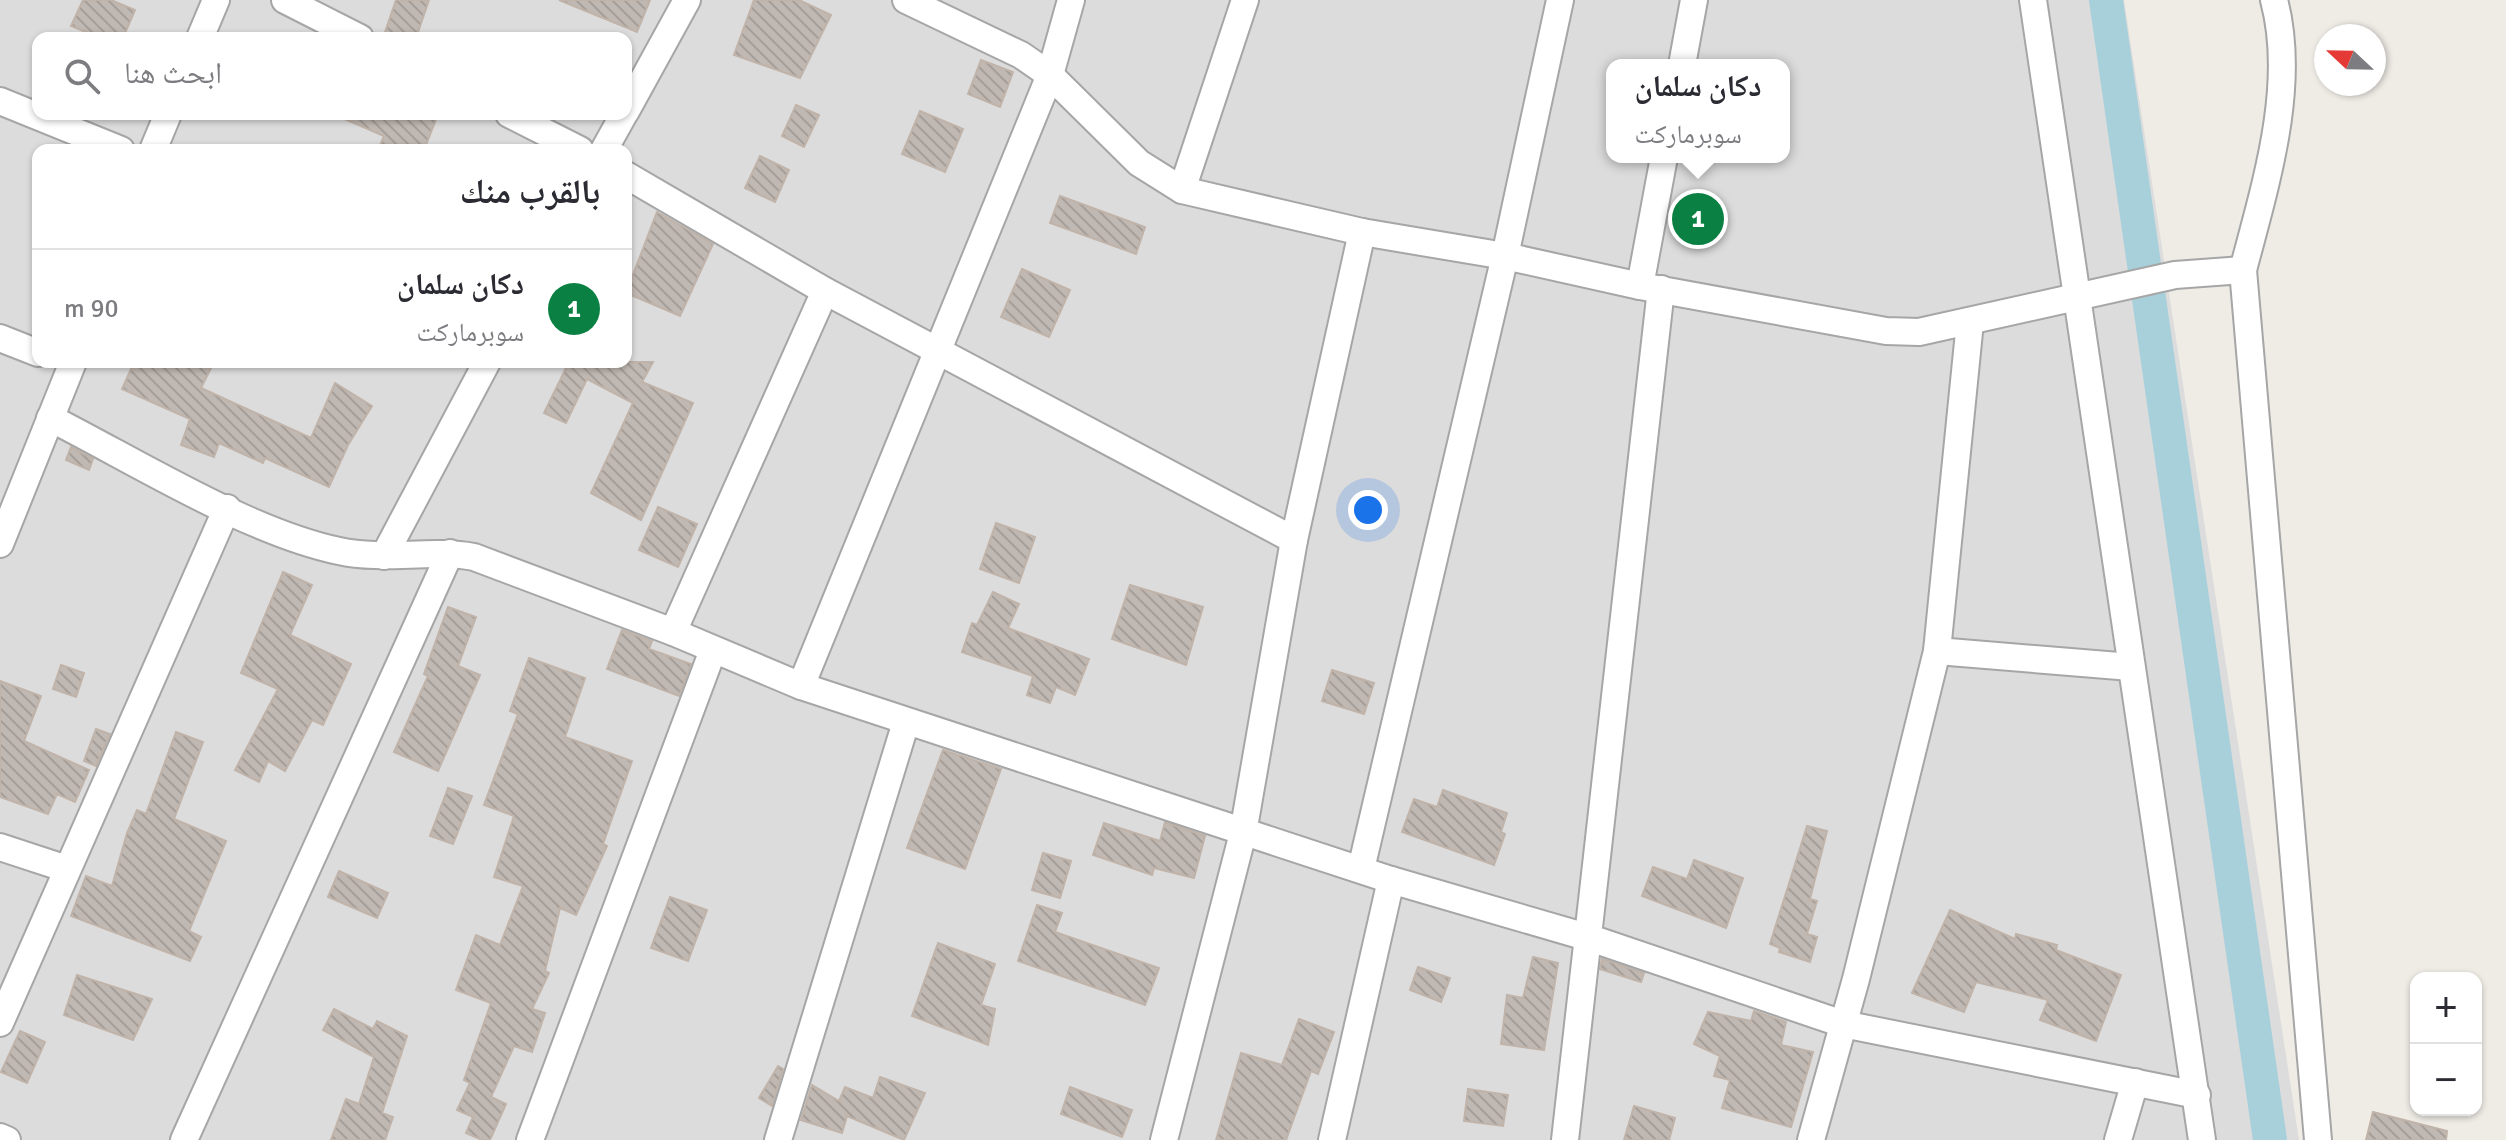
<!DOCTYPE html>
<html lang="ar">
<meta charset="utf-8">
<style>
body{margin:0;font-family:Signika,"Noto Naskh Arabic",sans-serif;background:#f2f2f3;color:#2b2b33;direction:rtl}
.controls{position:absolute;right:24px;bottom:24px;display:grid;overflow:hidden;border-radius:16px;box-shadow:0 2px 6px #0004}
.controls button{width:72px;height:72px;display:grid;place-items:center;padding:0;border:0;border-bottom:2px solid #e1e1e2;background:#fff;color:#2b2b33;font:40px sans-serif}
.compass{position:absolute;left:2314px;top:24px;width:72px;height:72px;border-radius:50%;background:#fff;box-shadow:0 2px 6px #0004;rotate:292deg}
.you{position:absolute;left:1368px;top:510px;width:28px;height:28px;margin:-20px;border:6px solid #fff;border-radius:50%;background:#1a73e8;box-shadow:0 0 0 12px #1a73e833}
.badge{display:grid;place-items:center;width:52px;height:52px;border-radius:50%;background:#0b8043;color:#fff;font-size:26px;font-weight:700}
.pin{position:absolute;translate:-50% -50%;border:4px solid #fff;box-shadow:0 2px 8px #0006}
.popup{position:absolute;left:1606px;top:59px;width:184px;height:104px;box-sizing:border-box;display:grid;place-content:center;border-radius:16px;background:#fff;filter:drop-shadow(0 2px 6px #0005);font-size:26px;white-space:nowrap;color:#7c7c81}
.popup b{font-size:30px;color:#2b2b33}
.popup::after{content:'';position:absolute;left:50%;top:100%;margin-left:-16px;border:16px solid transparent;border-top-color:#fff}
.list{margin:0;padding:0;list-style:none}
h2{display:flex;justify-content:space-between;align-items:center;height:104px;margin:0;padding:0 32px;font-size:34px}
h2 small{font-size:26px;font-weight:400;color:#7c7c81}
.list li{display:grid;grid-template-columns:52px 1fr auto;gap:24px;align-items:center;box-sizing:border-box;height:120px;padding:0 32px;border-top:2px solid #e1e1e2}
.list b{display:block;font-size:30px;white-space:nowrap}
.list p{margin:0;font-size:26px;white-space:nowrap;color:#7c7c81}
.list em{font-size:26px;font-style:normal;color:#7c7c81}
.icon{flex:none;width:44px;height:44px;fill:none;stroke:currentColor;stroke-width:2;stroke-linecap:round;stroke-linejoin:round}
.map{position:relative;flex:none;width:2506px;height:1140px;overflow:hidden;direction:ltr}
.search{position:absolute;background:#fff;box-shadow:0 2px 6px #0004;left:32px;top:32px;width:600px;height:88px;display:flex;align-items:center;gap:20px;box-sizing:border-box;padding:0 28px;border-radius:16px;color:#7c7c81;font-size:30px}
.panel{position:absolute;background:#fff;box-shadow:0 2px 6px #0004;left:32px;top:144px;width:600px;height:224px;border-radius:16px;direction:rtl}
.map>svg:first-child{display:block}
</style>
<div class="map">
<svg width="2506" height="1140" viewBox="0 0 2506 1140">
<defs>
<pattern id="building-back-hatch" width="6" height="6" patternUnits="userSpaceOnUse" patternTransform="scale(2)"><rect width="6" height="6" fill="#c0b8b2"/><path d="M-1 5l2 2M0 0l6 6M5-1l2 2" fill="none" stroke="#a59e99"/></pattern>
</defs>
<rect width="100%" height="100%" fill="#efece6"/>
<path fill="#dddcdc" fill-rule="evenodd" d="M0,0h2124l175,1140h-2299zM38,38h588v76h-588zM1612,65h172v92h-172zM38,150h588v212h-588z"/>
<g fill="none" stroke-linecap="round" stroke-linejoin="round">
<polyline stroke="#a8d0db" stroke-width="34" points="2106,0 2270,1140"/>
</g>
<g fill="url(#building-back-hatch)" stroke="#c0b3a9" stroke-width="2">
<polygon points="83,0 111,0 135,10 123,38 100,38 71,26"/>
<polygon points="396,0 429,0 416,38 383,38"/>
<polygon points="559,0 650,0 637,32"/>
<polygon points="754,0 799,0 831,15 800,78 734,55"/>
<polygon points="981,60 1013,72 1000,107 968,94"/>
<polygon points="796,105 819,115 804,147 782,136"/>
<polygon points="920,111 963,129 945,172 902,154"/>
<polygon points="333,114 438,114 424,150 378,150 384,136"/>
<polygon points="760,156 789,170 775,202 745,188"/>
<polygon points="1060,196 1145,227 1136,254 1050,223"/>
<polygon points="657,212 713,244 680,316 626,293"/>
<polygon points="1022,269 1070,290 1049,337 1001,317"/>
<polygon points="134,362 214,362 201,388 311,438 335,383 372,406 348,445 329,487 265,458 263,463 219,443 214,457 181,445 190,419 122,389"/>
<polygon points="555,362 653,362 642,382 693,403 641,520 591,493 633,403 587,379 566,423 544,413 566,368"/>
<polygon points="71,447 93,459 89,470 66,460"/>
<polygon points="658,507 697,524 678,567 639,550"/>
<polygon points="996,523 1035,537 1019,583 980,569"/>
<polygon points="283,572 312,585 290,635 351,664 323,725 312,720 285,771 268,761 259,782 235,770 278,689 241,673"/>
<polygon points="1130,585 1203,607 1186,665 1112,639"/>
<polygon points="993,592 1019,604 1008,628 1089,659 1075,695 1056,687 1050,703 1027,695 1033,676 962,652 972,623 977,625"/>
<polygon points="448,607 476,617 458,666 480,675 438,771 394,752 428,676 424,674"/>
<polygon points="622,630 652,641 649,649 691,664 679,696 607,669"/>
<polygon points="529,658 585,678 565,737 632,761 603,844 607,846 576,915 560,908 545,971 549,973 532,1009 545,1013 532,1052 514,1046 491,1097 506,1104 490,1140 482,1140 466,1133 473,1117 457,1110 470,1083 464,1080 491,1003 456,990 476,935 500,945 523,886 494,877 514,816 484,805 518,714 510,711"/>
<polygon points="61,665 84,673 76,697 53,689"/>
<polygon points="1332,670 1374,683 1364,714 1322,701"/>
<polygon points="0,681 41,696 24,741 89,770 75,802 57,794 48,814 0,797"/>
<polygon points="96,729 110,734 96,766 84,761"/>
<polygon points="176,732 203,742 174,819 226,841 189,931 201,937 190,961 71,916 86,876 112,886 127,833 137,810 146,814"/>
<polygon points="943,750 1001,769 965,869 907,848"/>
<polygon points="448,788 472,796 453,844 430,836"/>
<polygon points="1443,790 1507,813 1501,832 1505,834 1494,865 1402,832 1414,799 1437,807"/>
<polygon points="1165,822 1205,836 1194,878 1154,868 1152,875 1093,855 1104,823 1160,841"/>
<polygon points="1807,826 1827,831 1810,899 1817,901 1807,934 1817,937 1810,962 1779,952 1780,948 1770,944"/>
<polygon points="1043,853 1071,861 1060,898 1032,890"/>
<polygon points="1694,860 1743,878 1726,928 1642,896 1653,867 1687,879"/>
<polygon points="339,871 388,893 377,918 328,897"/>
<polygon points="670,897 707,910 688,961 651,948"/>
<polygon points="1037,905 1062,913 1055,932 1159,968 1145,1005 1018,961"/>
<polygon points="1950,910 2015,939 2016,934 2057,945 2056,950 2121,975 2096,1041 2040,1020 2048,1000 1976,982 1964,1012 1912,993"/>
<polygon points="938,943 995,964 981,1005 995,1009 988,1045 912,1016"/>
<polygon points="1533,957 1558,963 1544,1050 1501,1044 1507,995 1523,998"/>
<polygon points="1602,959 1644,973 1641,982 1600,969"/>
<polygon points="1418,967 1450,978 1441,1002 1410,990"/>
<polygon points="77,975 152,999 133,1040 64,1015"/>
<polygon points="334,1009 373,1029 377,1021 407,1036 382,1113 393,1117 385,1140 331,1140 346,1099 359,1104 374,1057 323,1030"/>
<polygon points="1754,1011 1786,1022 1781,1045 1813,1052 1791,1127 1722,1108 1730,1080 1714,1076 1720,1056 1694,1044 1708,1012 1751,1021"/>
<polygon points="1299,1019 1334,1032 1318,1074 1311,1071 1286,1140 1216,1140 1241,1053 1282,1065"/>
<polygon points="20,1031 45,1042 27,1083 1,1072"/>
<polygon points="778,1066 783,1069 772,1106 759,1098"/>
<polygon points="880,1077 925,1093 904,1140 847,1116 842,1133 801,1120 812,1085 839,1101 845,1087 873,1098"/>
<polygon points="1070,1087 1132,1110 1122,1137 1061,1114"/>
<polygon points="1468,1089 1508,1095 1503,1126 1464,1121"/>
<polygon points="1634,1106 1675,1118 1669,1140 1624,1140"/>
<polygon points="2373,1112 2447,1131 2446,1140 2366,1140"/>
</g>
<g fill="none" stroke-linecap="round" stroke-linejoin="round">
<g stroke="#a6a6a6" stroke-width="30">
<g id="minor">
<polyline points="285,0 360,38"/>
<polyline points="906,0 1021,55 1050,75 1139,163 1182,190 1362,232 1505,256 1640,286 1886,331 1919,332 2175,275 2243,270 2318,1140"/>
<polyline points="2033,0 2202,1140"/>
<polyline points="200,38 216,0"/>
<polyline points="1682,65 1694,0"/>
<polyline points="0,101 121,150"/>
<polyline points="626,111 687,0"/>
<polyline points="509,114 580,150"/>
<polyline points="153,150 168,114"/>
<polyline points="604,150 624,114"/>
<polyline points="626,175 825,291 1294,540"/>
<polyline points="1182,190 1245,0"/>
<path d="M2243,270c22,-84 54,-184 31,-270"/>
<polyline points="1640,286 1664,157"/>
<polyline points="0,338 38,353"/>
<path d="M50,418c85,43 198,114 289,133 45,10 90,-2 135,6l199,75 128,54 590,194 199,58 253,86 354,71"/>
<polyline points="0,544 73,362"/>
<polyline points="384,556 487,362"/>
<polyline points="673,632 825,291"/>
<polyline points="1937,651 2131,667"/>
<polyline points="801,686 1050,75 1071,0"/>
<polyline points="0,847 67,869"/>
<polyline points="1361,869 1505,256 1560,0"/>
<polyline points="0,1023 227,508"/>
<polyline points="0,1137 7,1140"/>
<polyline points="184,1140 450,553"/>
<polyline points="530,1140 713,650"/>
<polyline points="778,1140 906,722"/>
<polyline points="1164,1140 1243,833 1294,540 1362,232"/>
<polyline points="1332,1140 1391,880"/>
<polyline points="1565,1140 1661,289"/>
<polyline points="1811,1140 1856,979 1937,651 1970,322"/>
<polyline points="2118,1140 2135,1082"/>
</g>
</g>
<use href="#minor" stroke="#fff" stroke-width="26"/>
</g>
</svg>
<div class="controls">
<button>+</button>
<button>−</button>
</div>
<svg class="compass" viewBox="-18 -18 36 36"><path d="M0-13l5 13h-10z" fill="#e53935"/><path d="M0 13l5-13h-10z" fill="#7c7c81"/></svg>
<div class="you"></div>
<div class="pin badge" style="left:1698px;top:219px">1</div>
<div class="popup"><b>دكان سلمان</b>سوبرماركت</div>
<div class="search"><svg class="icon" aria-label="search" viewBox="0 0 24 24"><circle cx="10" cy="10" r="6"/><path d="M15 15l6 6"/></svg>ابحث هنا</div>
<section class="panel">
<h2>بالقرب منك<small></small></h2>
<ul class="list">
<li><span class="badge">1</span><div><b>دكان سلمان</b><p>سوبرماركت</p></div><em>90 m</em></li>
</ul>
</section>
</div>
